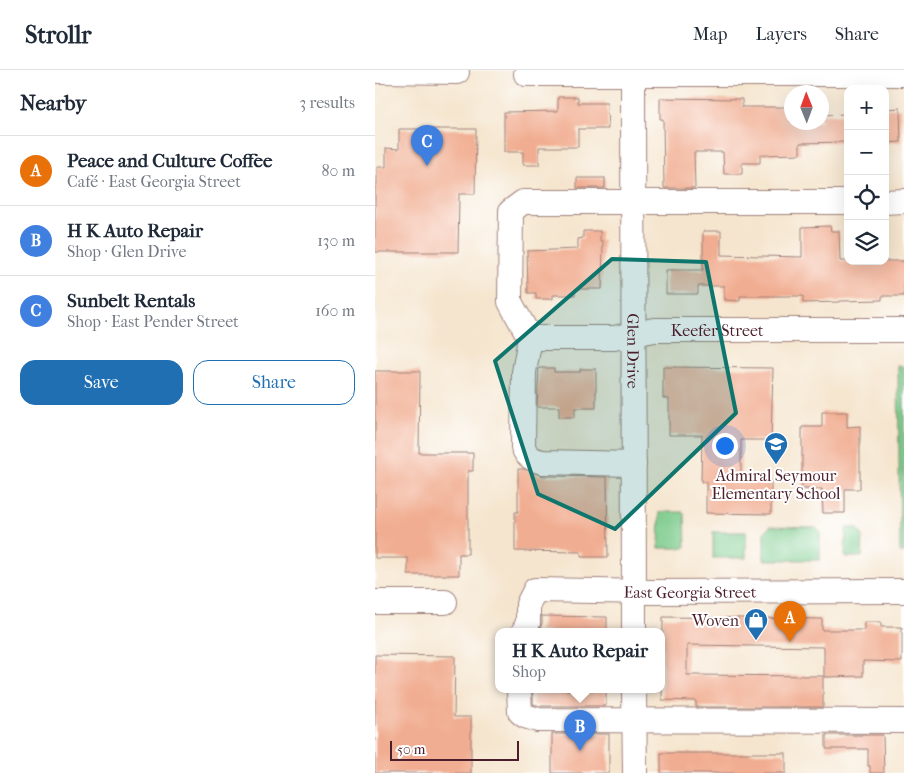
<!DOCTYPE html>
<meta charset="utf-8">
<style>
body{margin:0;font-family:"IM FELL French Canon",serif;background:#f2f2f3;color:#1f2937}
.controls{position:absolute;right:15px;top:15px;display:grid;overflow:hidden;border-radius:10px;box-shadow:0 5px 20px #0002}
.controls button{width:45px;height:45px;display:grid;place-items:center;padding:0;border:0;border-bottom:1px solid #e0e1e3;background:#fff;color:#1f2937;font:25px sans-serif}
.compass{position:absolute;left:409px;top:15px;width:45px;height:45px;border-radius:50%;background:#fff;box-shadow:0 5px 20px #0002;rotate:359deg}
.scale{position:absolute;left:15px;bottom:12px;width:129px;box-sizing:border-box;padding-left:5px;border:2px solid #4a1f2b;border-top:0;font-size:14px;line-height:18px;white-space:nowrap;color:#4a1f2b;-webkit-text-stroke:4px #fff;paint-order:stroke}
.you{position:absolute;left:349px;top:375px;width:18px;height:18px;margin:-12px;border:4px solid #fff;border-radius:50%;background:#1a73e8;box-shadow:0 0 0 8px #1a73e833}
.badge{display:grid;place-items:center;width:32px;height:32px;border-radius:50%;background:#1f6fb2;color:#fff;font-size:16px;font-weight:700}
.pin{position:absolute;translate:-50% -41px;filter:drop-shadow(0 1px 2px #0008)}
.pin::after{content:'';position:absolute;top:26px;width:18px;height:15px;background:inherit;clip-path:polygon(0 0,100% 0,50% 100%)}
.popup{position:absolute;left:120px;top:558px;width:170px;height:65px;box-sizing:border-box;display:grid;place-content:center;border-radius:10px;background:#fff;filter:drop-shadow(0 1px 4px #0005);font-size:16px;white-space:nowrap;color:#747a83}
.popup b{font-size:19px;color:#1f2937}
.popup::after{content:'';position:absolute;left:50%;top:100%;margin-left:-10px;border:10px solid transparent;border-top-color:#fff}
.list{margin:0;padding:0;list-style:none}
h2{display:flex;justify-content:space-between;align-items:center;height:65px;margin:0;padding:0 20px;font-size:21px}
h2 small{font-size:16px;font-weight:400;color:#747a83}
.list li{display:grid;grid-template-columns:32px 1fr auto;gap:15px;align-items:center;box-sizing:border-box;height:70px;padding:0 20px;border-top:1px solid #e0e1e3}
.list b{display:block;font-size:19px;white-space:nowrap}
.list p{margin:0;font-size:16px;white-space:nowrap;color:#747a83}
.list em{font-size:16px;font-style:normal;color:#747a83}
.actions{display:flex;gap:10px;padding:15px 20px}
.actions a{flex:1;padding:11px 0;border:1px solid #1f6fb2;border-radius:15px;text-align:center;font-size:18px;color:#1f6fb2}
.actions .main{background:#1f6fb2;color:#fff}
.icon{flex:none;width:28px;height:28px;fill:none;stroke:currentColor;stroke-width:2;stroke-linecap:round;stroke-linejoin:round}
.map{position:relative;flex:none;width:529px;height:703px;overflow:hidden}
header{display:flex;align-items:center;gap:30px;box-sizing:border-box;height:70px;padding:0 25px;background:#fff;border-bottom:1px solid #e0e1e3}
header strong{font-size:24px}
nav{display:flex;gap:28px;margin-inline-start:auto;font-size:18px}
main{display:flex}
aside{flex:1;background:#fff}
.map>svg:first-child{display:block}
</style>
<header>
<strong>Strollr</strong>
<nav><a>Map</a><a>Layers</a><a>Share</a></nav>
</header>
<main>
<aside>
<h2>Nearby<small>3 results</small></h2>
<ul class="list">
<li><span class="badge" style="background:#e8710a">A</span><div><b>Peace and Culture Coffee</b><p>Café · East Georgia Street</p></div><em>80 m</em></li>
<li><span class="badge" style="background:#3f7fe0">B</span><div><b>H K Auto Repair</b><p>Shop · Glen Drive</p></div><em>130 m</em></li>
<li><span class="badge" style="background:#3f7fe0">C</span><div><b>Sunbelt Rentals</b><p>Shop · East Pender Street</p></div><em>160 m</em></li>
</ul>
<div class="actions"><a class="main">Save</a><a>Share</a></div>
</aside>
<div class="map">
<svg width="529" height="703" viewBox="0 0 529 703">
<rect width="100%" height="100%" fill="#fff"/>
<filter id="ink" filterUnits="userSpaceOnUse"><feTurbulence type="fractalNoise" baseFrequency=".02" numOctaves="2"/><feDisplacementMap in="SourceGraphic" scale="10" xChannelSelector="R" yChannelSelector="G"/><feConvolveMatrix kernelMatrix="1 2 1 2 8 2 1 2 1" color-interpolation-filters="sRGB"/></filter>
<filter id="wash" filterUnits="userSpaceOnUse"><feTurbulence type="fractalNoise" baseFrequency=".0096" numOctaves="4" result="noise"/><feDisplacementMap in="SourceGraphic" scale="20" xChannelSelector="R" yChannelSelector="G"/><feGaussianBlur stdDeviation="1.12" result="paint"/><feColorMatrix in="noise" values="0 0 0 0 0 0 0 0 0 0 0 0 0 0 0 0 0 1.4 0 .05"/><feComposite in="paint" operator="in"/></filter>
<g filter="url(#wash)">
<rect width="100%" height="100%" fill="#f5e5ce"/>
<g fill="#7ccb8b" stroke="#63755b">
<polygon points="523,296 529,296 529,483 525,483"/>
<polygon points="285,442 308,442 310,445 311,477 308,478 284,478"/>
<polygon points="395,456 440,457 445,461 445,490 389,490 389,463"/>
<polygon points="471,458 482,458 488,466 487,487 470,487"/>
<rect x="338" y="462" width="33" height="26"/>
</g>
<g id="blocks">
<g fill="#f1ad91">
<polygon points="183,27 203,27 203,33 232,33 233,59 203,59 203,77 164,77 164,95 148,95 148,82 129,82 129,42 183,41"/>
<polygon points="285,28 367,29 367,37 416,37 416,52 446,52 446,45 473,44 473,72 425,73 425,84 385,85 385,93 367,93 367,104 349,104 348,82 319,82 320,118 289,118 288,49 285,49"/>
<polygon points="525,38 526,72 510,73 510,39"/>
<polygon points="24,59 101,59 100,124 84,124 83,182 0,182 0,114 2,114 2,97 11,97 11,78 24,79"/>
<rect x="202" y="108" width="28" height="10"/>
<polygon points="455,156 456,161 464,161 465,191 529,191 529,226 507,226 507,230 465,231 465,232 428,233 428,226 365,226 365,231 349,230 349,216 323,216 323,224 291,224 291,200 328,200 328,161 346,161 346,185 427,187 427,157"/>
<polygon points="208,161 225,161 225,171 228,171 227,219 200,219 200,225 178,225 178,229 161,229 161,223 153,223 152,181 203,179 203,169 208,168"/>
<polygon points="288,297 398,298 396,370 366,370 366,411 396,411 396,444 331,443 331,412 326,412 327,365 294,365 294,329 288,328"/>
<polygon points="164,298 179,298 179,302 205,302 205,299 221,299 221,338 200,338 200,347 184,347 184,337 162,337"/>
<polygon points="0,301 45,301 44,383 98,383 98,401 93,401 93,484 84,484 84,505 33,505 33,488 0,488"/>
<polygon points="447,342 472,342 472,357 485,356 485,419 470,419 470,443 448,443 447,419 427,419 427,357 447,357"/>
<polygon points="143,399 149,399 168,406 232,407 233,487 206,487 206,482 140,481 140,442 143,442"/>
<polygon points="167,546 232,547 232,562 164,562 167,553"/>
<polygon points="288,547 447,549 447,560 489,560 489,552 506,552 506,557 527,557 527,592 488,591 488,606 449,607 449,577 312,575 312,605 448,606 448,637 321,637 321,631 287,630"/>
<polygon points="0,585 80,586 79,647 96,647 96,703 0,703"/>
<polygon points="158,620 231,620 231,636 165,636 158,634"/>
<rect x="177" y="664" width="57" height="39"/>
<polygon points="451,665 508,665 509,703 495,703 495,696 493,696 493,679 451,679"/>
<rect x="286" y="683" width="125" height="20"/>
</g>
</g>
</g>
<g filter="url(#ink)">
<use href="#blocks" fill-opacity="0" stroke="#a0827c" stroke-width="1"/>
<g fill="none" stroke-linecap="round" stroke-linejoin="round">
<g stroke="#a0827c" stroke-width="26">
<g id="minor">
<path id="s1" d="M258,0l1,562"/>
<polyline points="3,1 82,2"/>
<polyline points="151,4 529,4"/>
<polyline points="510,132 529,131"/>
<path id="s2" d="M155,268h84l40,-8h250"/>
<path d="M259,394l-91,-2c-10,-2 -16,-5 -20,-15l1,-75 6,-34 -20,-36 1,-91 12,-9h325"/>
<polyline points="0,532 70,532"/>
<path id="s3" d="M148,562l5,-9v-19l7,-14 118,2 251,-1"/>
<polyline points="144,620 145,642 150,646 163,650 529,651"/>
<polyline points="259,620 260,703"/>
</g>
</g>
<use href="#minor" stroke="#fff" stroke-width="24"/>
</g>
</g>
<path fill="#0f766e" fill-opacity="0.2" stroke="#0f766e" stroke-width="4" stroke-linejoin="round" d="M237,189l94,3 30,151 -121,116 -77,-35 -43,-133z"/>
<defs>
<g id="school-pin" transform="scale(1.25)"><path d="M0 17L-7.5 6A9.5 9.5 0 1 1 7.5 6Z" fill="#1f6fb2" stroke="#fff"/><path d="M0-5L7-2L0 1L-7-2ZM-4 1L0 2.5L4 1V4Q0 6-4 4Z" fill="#fff"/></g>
<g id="shop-pin" transform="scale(1.25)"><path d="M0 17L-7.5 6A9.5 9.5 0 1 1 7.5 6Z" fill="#1f6fb2" stroke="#fff"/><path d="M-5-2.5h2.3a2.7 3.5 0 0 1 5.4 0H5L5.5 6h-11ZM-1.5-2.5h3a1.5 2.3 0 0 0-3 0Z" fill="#fff"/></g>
</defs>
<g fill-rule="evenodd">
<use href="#school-pin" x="401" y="374"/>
<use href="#shop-pin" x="381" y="550"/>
</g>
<g text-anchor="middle" stroke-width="4" stroke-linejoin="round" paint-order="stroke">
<g font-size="16" fill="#4a1f2b" stroke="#fff">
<text dy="6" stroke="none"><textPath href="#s2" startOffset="188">Keefer Street</textPath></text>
<text dy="6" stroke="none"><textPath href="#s1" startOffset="281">Glen Drive</textPath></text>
<text dy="6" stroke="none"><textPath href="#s3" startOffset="200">East Georgia Street</textPath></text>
</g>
<g font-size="16" fill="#4a1f2b" stroke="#fff">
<text x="401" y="411">Admiral Seymour<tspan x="401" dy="18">Elementary School</tspan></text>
<text x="364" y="556" text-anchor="end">Woven</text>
</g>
</g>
</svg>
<div class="controls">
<button>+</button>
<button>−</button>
<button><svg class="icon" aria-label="locate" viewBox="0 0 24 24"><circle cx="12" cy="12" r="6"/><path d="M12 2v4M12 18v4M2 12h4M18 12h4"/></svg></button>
<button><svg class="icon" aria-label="layers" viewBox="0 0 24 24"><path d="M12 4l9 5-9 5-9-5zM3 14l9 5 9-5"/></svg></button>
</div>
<svg class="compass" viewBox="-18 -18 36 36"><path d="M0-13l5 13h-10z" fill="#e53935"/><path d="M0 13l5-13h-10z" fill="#747a83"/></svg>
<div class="scale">50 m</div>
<div class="you"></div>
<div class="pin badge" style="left:415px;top:572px;background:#e8710a">A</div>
<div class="pin badge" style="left:205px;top:681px;background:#3f7fe0">B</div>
<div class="popup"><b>H K Auto Repair</b>Shop</div>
<div class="pin badge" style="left:52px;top:96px;background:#3f7fe0">C</div>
</div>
</main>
